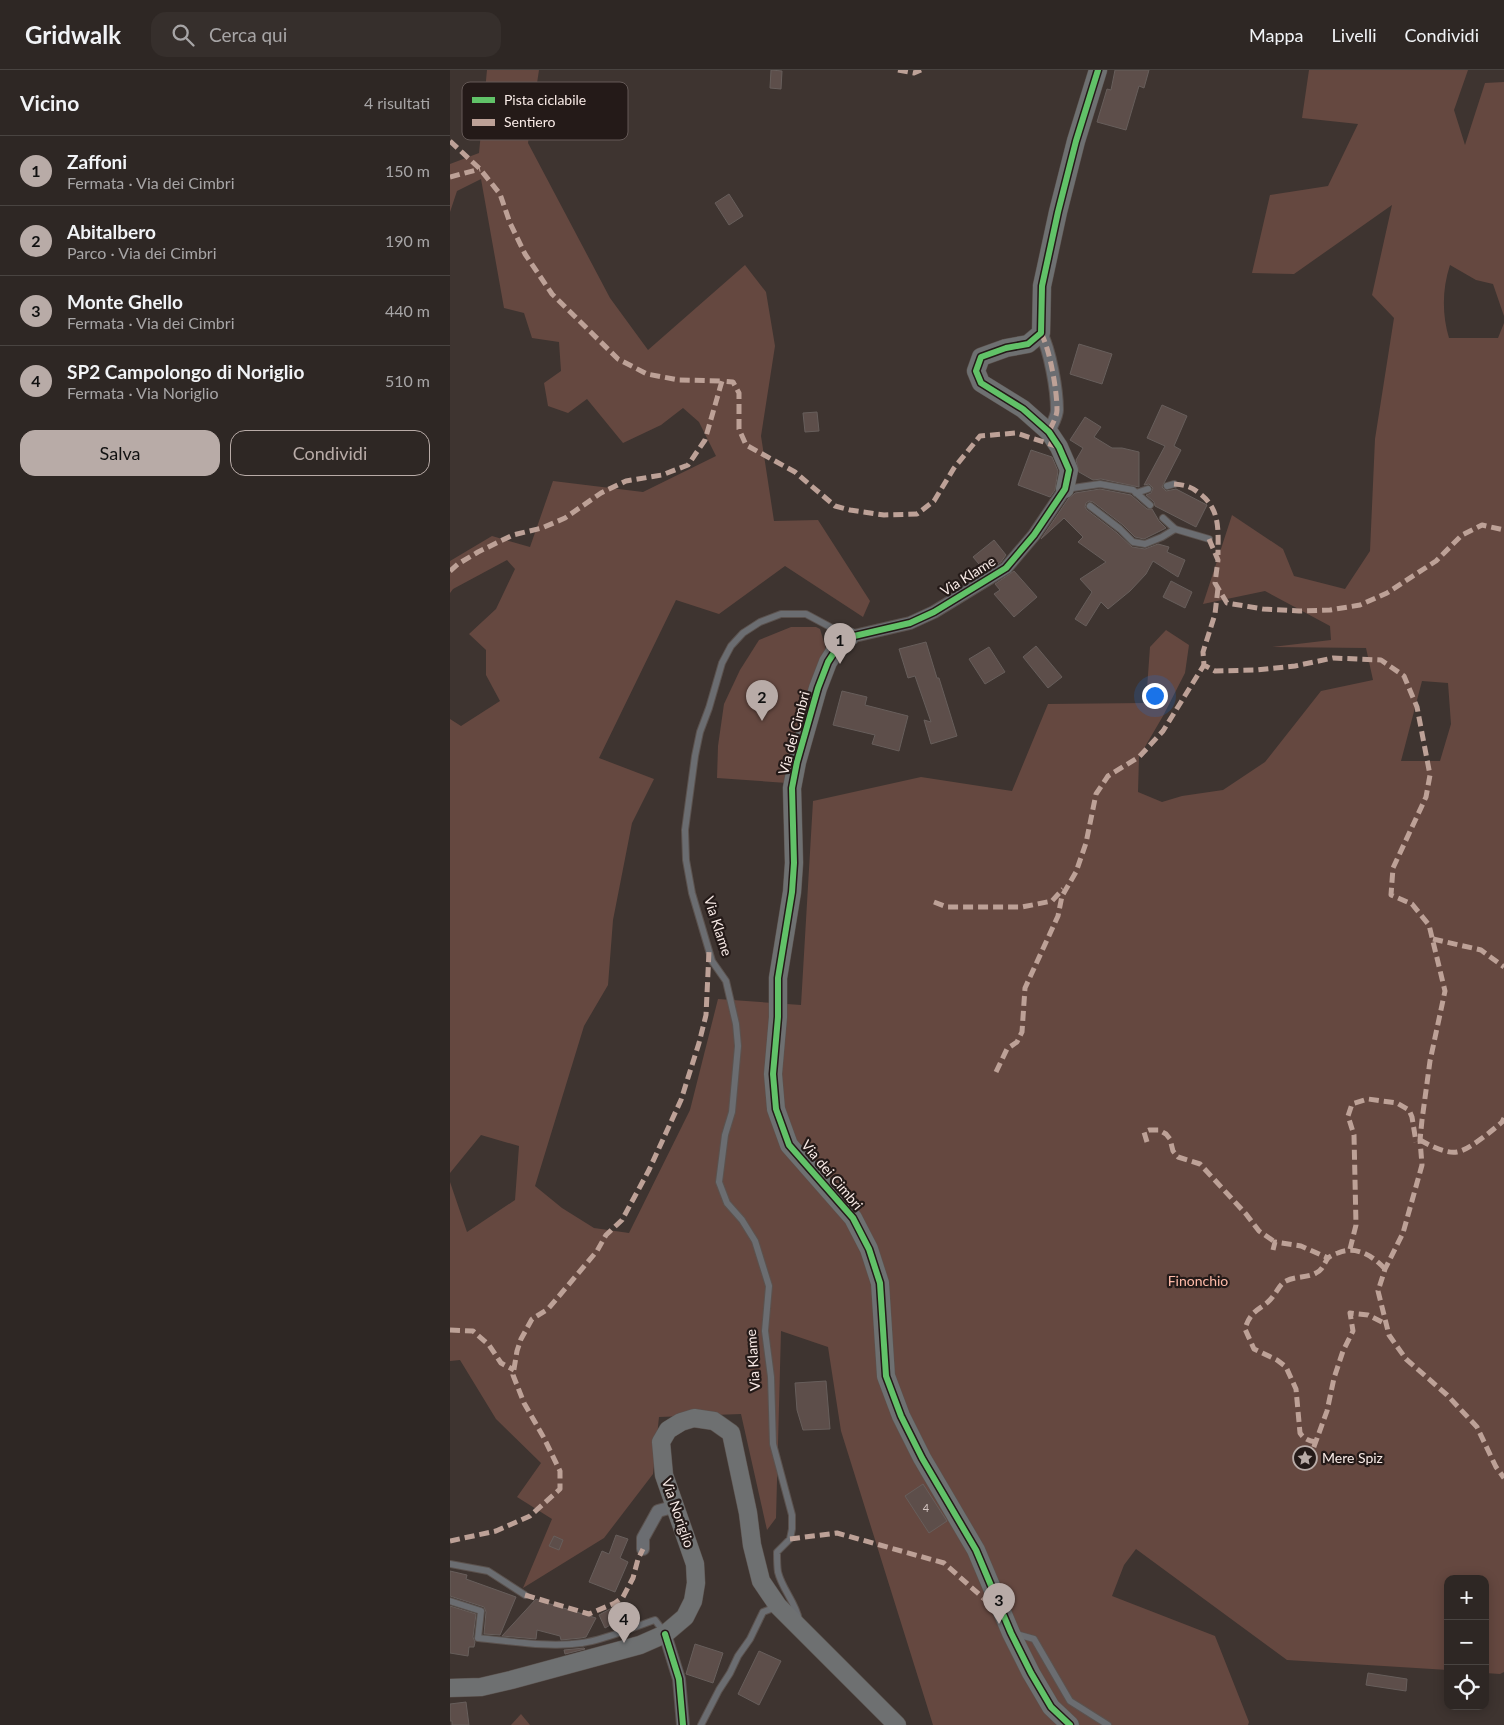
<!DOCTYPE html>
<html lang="it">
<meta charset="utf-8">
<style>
body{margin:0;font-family:Lato,sans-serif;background:#362f2c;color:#f1f3f6}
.controls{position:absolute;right:15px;bottom:15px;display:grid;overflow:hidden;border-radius:10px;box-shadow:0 2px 12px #0003}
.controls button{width:45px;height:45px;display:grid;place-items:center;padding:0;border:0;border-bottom:1px solid #494441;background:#2e2724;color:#f1f3f6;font:25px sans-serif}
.you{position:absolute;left:704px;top:625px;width:18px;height:18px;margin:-12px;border:4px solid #fff;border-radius:50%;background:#1a73e8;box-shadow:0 0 0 8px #1a73e833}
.badge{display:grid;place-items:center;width:32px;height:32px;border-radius:50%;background:#b8aba7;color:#111;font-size:16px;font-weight:700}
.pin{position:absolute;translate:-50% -41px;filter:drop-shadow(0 1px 2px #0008)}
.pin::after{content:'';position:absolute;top:26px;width:18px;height:15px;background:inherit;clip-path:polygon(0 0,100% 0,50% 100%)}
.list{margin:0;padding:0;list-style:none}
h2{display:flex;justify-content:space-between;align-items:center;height:65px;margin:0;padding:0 20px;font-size:21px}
h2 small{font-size:16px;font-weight:400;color:#a7a5a6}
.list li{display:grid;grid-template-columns:32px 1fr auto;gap:15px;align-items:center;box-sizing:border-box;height:70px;padding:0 20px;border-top:1px solid #494441}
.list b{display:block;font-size:19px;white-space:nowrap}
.list p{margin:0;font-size:16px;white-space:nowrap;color:#a7a5a6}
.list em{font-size:16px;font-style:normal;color:#a7a5a6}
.actions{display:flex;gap:10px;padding:15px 20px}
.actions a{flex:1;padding:11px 0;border:1px solid #b8aba7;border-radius:15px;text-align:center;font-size:18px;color:#b8aba7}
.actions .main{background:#b8aba7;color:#111}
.icon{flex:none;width:28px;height:28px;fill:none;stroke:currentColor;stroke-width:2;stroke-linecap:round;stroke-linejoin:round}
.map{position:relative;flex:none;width:1054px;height:1655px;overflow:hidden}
header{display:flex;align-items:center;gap:30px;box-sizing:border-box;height:70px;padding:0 25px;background:#2e2724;border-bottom:1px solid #494441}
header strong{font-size:24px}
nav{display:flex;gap:28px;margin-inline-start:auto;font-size:18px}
.search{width:350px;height:45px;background:#362f2c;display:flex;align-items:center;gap:12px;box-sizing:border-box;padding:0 18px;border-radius:15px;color:#a7a5a6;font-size:19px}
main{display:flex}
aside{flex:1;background:#2e2724}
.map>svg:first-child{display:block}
</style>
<header>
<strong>Gridwalk</strong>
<div class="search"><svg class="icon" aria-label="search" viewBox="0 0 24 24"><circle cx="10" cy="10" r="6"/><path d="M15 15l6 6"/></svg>Cerca qui</div>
<nav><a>Mappa</a><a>Livelli</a><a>Condividi</a></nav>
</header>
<main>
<aside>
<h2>Vicino<small>4 risultati</small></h2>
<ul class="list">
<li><span class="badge">1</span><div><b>Zaffoni</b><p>Fermata · Via dei Cimbri</p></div><em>150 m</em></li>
<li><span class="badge">2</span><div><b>Abitalbero</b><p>Parco · Via dei Cimbri</p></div><em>190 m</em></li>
<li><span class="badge">3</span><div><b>Monte Ghello</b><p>Fermata · Via dei Cimbri</p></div><em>440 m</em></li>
<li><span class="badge">4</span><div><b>SP2 Campolongo di Noriglio</b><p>Fermata · Via Noriglio</p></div><em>510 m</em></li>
</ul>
<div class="actions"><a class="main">Salva</a><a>Condividi</a></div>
</aside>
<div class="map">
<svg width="1054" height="1655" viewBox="0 0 1054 1655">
<rect width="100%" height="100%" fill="#3e3430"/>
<g fill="#654840" fill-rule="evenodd">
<path d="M37,0h52l-11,73 82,155 38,52 97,-85 21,27 9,54 -14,90 13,85 44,-1 52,81 -7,16 -78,-51 -66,48 -43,-14 -77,158 55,21 -22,44 -19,97 -5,65 -24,41 -49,160 27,22 32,20 35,5 61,-123 28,-111 83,6 12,-204 108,-24 91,14 36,-87 98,-1 4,-56 16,-17 23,15 -4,28 -22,43 -24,41 -1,35 24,10 20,-6 41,-6 42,-28 56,-71 52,-11 -7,-32 -94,-1 59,-7 -1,-14 -65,-35 -62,13 29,-89 51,34 11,27 51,13 25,-38 5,-112 19,-121 -22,-23 20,-90 -98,69 -42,-1 18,-78 58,-9 30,-62 -56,-6 7,-48h159l-14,40 11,35 20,-62 19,-1v234l-11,-32 -17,-4 -26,-15c-8,24 -8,50 -1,73h49l6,-15v1349l-4,2 -15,-1v-94h-37v91l-161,-10 -151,-111 -12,16 -12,31 103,40 34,86 -1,3h-315l-92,-294 -13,-84 -47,-16 -5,187 -9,12 -26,-116 -82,3 -6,57 -49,64 -81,50 29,-69 -35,-22 24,-34 -45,-44 -36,-59 -10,1v-179l17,50 48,-32 4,-54 -38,-11 -31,38v-454l11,7 39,-25 -14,-26v-25l-17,-16 27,-25 19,-40 -8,-9 -54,29 -3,4v-32l42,-25 38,11 23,-66 90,11 73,-36 -17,-34 -16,-14 -22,17 -38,18 -36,-44 -19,14 -20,-7 -4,-23 17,-12 -2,-29 -27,-4 -8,-25 -20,-5 -23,-129 -24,12 -7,21v-48l29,-11zM972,611l26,2 3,41 -11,37h-39z"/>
<polygon points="341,557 366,557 370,559 376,579 337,713 267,708 268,676 274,634 290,600 309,570"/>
<polygon points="71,1644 80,1655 61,1655"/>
</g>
<g fill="#5d4e4a" stroke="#675e5b">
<polygon points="321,0 332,1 331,19 320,18"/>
<polygon points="665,0 699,0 694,18 689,16 676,60 647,52 657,19 661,20"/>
<polygon points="279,124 293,146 279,155 265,133"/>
<polygon points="629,274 662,284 652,314 620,304"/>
<polygon points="712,335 737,346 724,376 731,380 712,417 716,421 726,419 757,435 746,457 705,436 704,432 696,425 701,423 703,418 699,414 694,415 715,376 697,368"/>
<polygon points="367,342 369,361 355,362 353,343"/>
<polygon points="635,347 651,357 644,367 662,378 672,378 689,382 689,417 651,409 643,410 629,402 626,390 633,378 620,370"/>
<polygon points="581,380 602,387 608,401 605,420 600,427 568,415"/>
<polygon points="650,419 681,425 697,439 702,439 709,451 716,458 694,469 685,467 673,455 643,432 639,431 636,433 635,437 637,440 667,463 682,477 695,479 708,474 719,477 717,482 735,490 728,507 703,491 696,504 680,521 658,539 651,532 636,556 625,549 642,522 630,509 656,492 628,472 633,467 614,448 591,469 618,429 625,423"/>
<polygon points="544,470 556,485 551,492 535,501 523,487"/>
<polygon points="564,501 587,527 564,547 544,524 550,520 545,514"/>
<polygon points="721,511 742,522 735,538 713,527"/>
<polygon points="476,572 487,608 489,608 507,666 481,674 474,650 481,652 465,606 458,608 449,579"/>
<polygon points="586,576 612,607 598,618 573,587"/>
<polygon points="539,577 555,602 535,614 519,589"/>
<polygon points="392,621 417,627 415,635 458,646 449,681 422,674 425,665 383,655"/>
<polygon points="376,1311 380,1359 353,1360 347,1340 345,1313"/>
<polygon points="473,1414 497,1451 479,1463 455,1426"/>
<polygon points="166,1465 178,1469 170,1488 178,1492 165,1522 139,1512 152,1481 159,1484"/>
<polygon points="104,1466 113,1470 109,1480 99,1476"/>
<polygon points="0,1501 17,1505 16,1509 66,1527 50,1565 34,1564 36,1542 34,1537 0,1526"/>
<polygon points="86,1529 97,1533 146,1548 136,1567 131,1568 111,1570 110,1566 87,1560 86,1569 52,1566"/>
<polygon points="171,1533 178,1545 155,1558 149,1545"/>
<polygon points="0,1536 26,1544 23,1567 25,1572 24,1577 19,1577 18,1586 0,1583"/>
<polygon points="245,1574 273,1583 263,1613 236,1604"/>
<polygon points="134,1578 135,1579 115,1584 114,1580"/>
<polygon points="309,1581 331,1591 309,1635 288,1624"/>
<polygon points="918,1603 957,1609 956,1621 916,1615"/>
<polygon points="16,1632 19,1655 2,1655 2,1651 0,1651 0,1634"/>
</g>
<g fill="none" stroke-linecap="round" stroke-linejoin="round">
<g stroke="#5b524e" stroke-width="8">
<g id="lane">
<polyline points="717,416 724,414"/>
<polyline points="616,419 650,414 683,420 700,435"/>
<polyline points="686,423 698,419"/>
<polyline points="640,436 670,459 683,472 695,474 712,467 725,459"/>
<polyline points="713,448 725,459 759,469"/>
<polyline points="0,1494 38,1501 75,1525"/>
<path d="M0,1531l31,10 -3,27c33,3 70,10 104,5 25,-4 49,-15 73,-23l9,12"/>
<path d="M349,1550c-3,-17 -17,-31 -21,-48 -1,-6 -1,-14 -1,-20l13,-13 2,-10v-14l-19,-71 -2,-67 -6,-46 4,-45 -14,-45 -13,-21 -15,-17 -8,-21 6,-47 7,-23 6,-66 -2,-22 -10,-43 -14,-20 -20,-68 -6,-33 -1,-30 10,-74 5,-24 9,-24 13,-45 9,-17 12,-13 17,-11 21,-8h25l41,22"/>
<polyline points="566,1564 584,1569 620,1631 658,1655"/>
<polyline points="251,1655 269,1620 280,1603 288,1586 300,1569 313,1542 326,1537"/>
</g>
</g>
<g stroke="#5b524e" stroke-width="14">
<g id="street">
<path d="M591,263c9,17 16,57 16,77 0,7 -6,16 -8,22"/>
<polyline points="400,567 460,553 484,542 556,498 584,465 615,419"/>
<polyline points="193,1479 193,1468 208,1441 226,1436"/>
<polyline points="215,1564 229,1609 233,1655"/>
</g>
</g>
<g stroke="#5b524e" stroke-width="19">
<g id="secondary">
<polyline points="615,419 619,400 609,377 599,362 573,339 531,313 526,301 531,287 556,278 578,274 591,263 592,216 608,142 626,71 648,0"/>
<polyline points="400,567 391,572 378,592 368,618 347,692 342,718 344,793 342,822 328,908 328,947 323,1004 326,1039 339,1075 403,1148 419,1179 430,1213 436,1306 451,1346 472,1388 526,1480 561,1563 581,1603 601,1637 620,1655"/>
<polyline points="0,1618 31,1617 61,1610 190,1575 215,1564 235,1547 243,1531 246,1513 245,1494 214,1405 211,1372 218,1360 231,1352 244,1348 264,1351 281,1363 298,1443 302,1475 311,1511 328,1536 447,1655"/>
</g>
</g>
<use href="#lane" stroke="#6b6d71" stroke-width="6"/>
<use href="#street" stroke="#6b6d71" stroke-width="12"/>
<use href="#secondary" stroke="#6e7071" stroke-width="18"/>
<g stroke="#bda197" stroke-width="5" stroke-dasharray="10 5" stroke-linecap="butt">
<polyline points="448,0 464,3 471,0"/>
<polyline points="0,71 30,99 50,124 60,153 75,184 102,224 168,289 197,304 229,310 272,311"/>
<polyline points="0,107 30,99"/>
<path d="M591,263c9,17 16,57 16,77 0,7 -6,16 -8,22"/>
<path d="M724,414c11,1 16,2 25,9 22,16 19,38 19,62"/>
<polyline points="759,469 768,490 765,513 777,533 813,539 849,541 880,540 910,535 937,523 986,491 1012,465 1032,455 1054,460"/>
<polyline points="0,501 8,494 28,482 63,465 92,458 115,448 151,423 176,411 212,405 238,395 255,370 272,311 283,312 289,323 289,359 296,375 345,402 385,436 400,440 434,445 467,444 484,431 504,398 530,366 566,363 609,377"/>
<polyline points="768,518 765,544 753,582 754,595 765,601 807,600 845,596 883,588 931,590 954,606 967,637 980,705 976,727 943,798 941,825 962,834 979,855 995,921 980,991 972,1050 970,1070 972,1095 953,1163 935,1199 928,1221 939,1265 956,1289 997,1325 1027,1357 1046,1397 1054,1408"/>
<polyline points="484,832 497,837 572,837 602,831 613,819"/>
<polyline points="983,869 1031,880 1054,897"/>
<polyline points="546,1002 557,979 567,972 572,962 575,918 608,846 612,826 626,802 636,773 646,724 658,706 689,687 713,661 754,595"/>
<path d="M970,1070c9,5 26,14 37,12 12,-2 36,-22 45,-30l2,-4"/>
<polyline points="697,1072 694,1062 699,1060 709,1060 716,1064 720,1069 723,1081 728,1087 750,1094 796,1144 809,1161 825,1172"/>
<polyline points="900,1179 906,1155 904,1065 898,1046 902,1034 918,1029 947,1033 959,1040 962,1047 966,1072"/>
<polyline points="823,1180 825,1172 851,1176 878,1188"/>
<polyline points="0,1260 23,1261 39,1275 51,1293 64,1300"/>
<path d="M866,1372c-7,-1 -12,-3 -16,-9l-4,-44 -10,-22 -9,-7 -23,-11 -9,-20c6,-22 19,-19 29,-34 4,-5 6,-11 12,-14 10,-5 21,-3 30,-8 7,-3 8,-10 12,-15 2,-2 7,-4 10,-5 18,-8 35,3 47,16"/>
<polyline points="855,1388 857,1388 862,1382 877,1341 884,1308 893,1281 903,1261 900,1243 918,1245 936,1254"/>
<polyline points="340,1469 387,1463 494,1493 550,1543"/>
<polyline points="0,1471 46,1461 80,1446 110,1419 110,1401 94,1368 74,1333 63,1305 67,1281 71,1269 82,1249 98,1239 147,1181 156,1165 172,1150 199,1100 231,1030 249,973 256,945 259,881"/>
<polyline points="75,1525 139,1544 165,1533 173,1527 183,1508 188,1489 193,1479"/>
</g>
<g stroke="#241a18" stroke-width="9">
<g id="cycleway">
<polyline points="215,1564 229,1609 233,1655"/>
<polyline points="620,1655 601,1637 581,1603 561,1563 526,1480 472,1388 451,1346 436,1306 430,1213 419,1179 403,1148 339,1075 326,1039 323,1004 328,947 328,908 342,822 344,793 342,718 347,692 368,618 378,592 391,572 400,567 460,553 484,542 556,498 584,465 615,419 619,400 609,377 599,362 573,339 531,313 526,301 531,287 556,278 578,274 591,263 592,216 608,142 626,71 648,0"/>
</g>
</g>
<use href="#cycleway" stroke="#61c268" stroke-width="6"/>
</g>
<defs>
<g id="sight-ring" transform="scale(1.25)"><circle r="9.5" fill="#241a18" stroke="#b8aba7" stroke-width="1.5"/><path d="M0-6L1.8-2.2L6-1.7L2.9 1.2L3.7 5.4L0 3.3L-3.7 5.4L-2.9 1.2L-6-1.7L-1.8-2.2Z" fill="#b8aba7"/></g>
</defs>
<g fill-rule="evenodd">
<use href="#sight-ring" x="855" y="1388"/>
</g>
<g text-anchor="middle" stroke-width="4.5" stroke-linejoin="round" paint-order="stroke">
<g font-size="11" fill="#d2c4c0">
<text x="476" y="1442">4</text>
</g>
<g font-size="14" fill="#f9ebe7" stroke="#241a18">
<text transform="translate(518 506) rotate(-32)" y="5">Via Klame</text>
<text transform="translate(344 663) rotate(-75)" y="5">Via dei Cimbri</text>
<text transform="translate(268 856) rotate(72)" y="5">Via Klame</text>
<text transform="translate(382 1105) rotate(50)" y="5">Via dei Cimbri</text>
<text transform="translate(303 1290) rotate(-94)" y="5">Via Klame</text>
<text transform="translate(228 1443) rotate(71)" y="5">Via Noriglio</text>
</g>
<g font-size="14" fill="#febaa8" stroke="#241a18">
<text x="748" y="1216">Finonchio</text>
</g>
<g font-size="14" fill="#f9ebe7" stroke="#241a18" text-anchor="start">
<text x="872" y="1393">Mere Spiz</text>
</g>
</g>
<rect x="12" y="12" width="166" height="58" rx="8" fill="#241a18" stroke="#645956" stroke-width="1"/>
<rect x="22" y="27" width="23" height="6" fill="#61c268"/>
<rect x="22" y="49" width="23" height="7" fill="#bda197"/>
<g font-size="14" fill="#f9ebe7">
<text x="54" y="35">Pista ciclabile</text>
<text x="54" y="57">Sentiero</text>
</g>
</svg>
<div class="controls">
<button>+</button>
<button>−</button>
<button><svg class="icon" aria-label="locate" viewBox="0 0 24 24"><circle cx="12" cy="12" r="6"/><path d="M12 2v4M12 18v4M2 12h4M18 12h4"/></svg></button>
</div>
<div class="you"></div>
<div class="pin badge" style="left:390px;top:594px">1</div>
<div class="pin badge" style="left:312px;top:651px">2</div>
<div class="pin badge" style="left:549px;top:1554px">3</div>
<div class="pin badge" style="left:174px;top:1573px">4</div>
</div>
</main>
